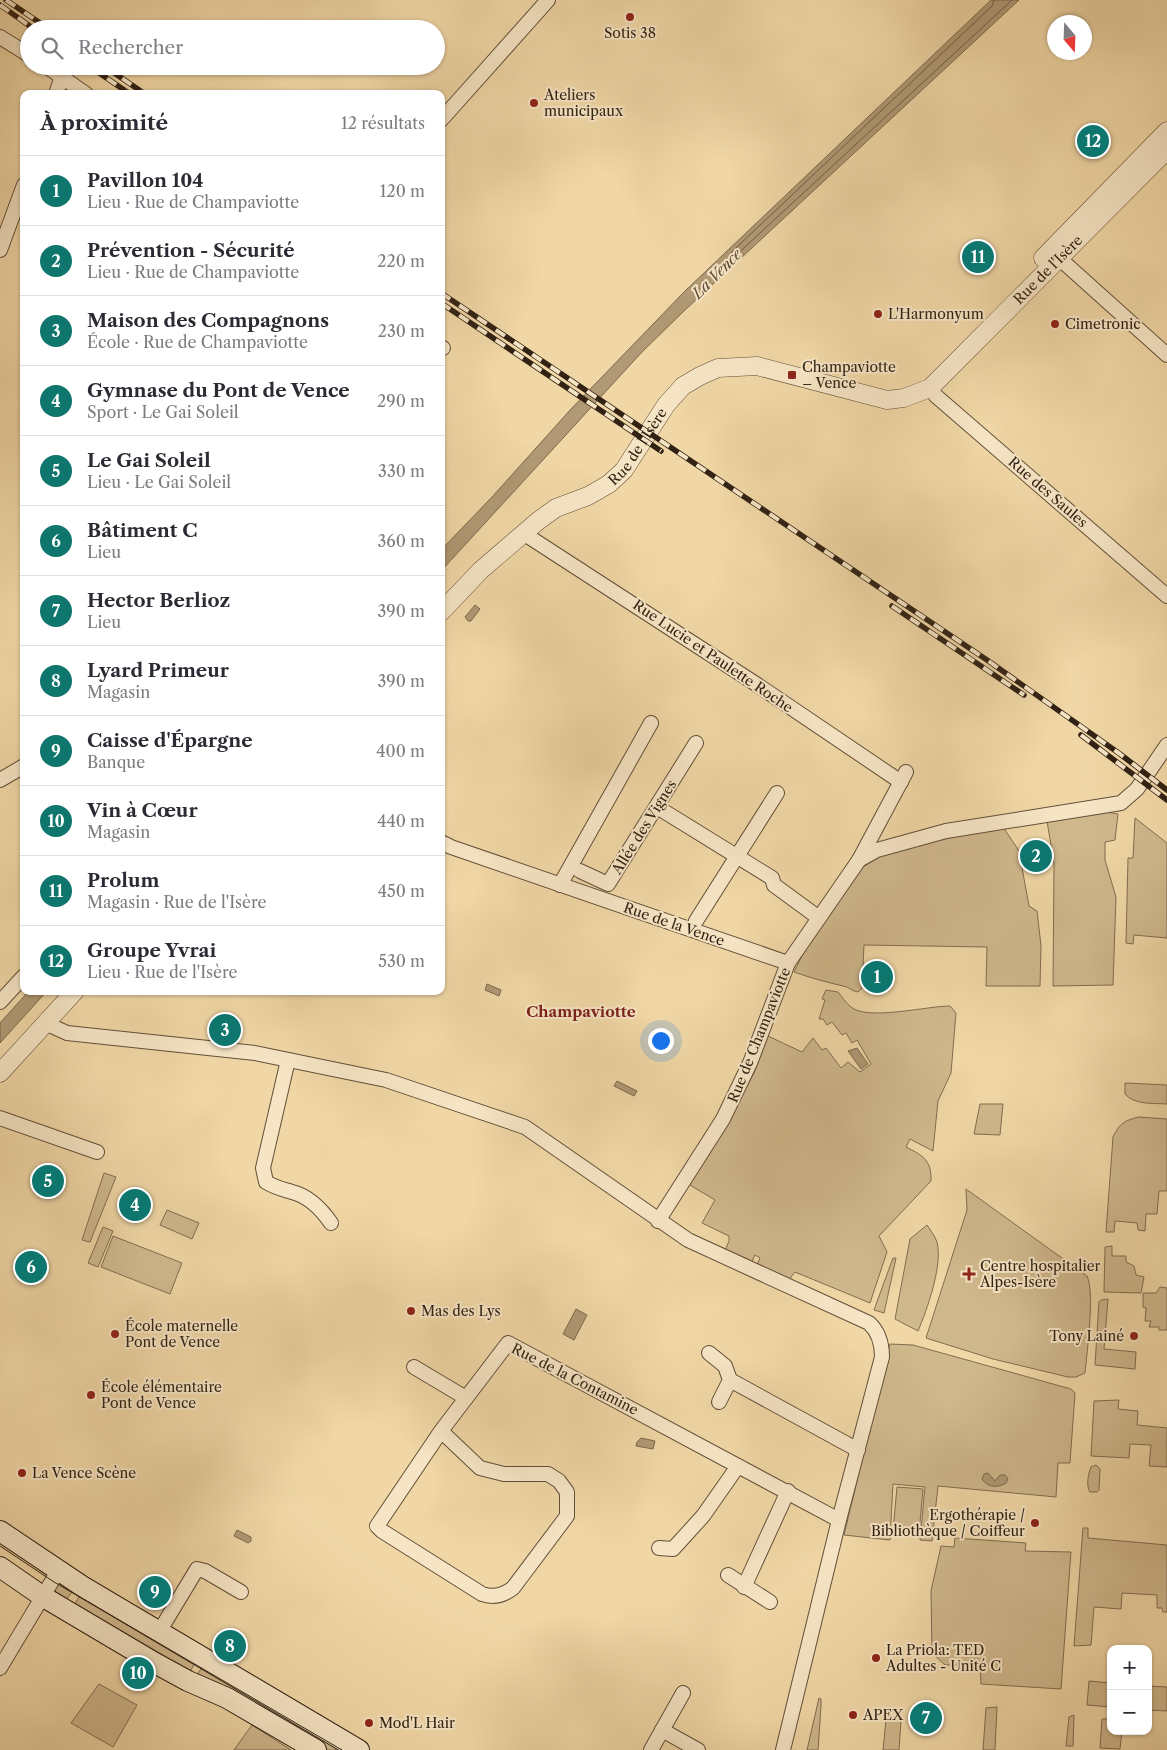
<!DOCTYPE html>
<html lang="fr">
<meta charset="utf-8">
<style>
body{margin:0;font-family:"Libre Caslon Text",serif;background:#f7f7f7;color:#2b2b33}
.controls{position:absolute;right:15px;bottom:15px;display:grid;overflow:hidden;border-radius:10px;box-shadow:0 1px 4px #0004}
.controls button{width:45px;height:45px;display:grid;place-items:center;padding:0;border:0;border-bottom:1px solid #e1e1e2;background:#fff;color:#2b2b33;font:25px sans-serif}
.compass{position:absolute;left:1047px;top:15px;width:45px;height:45px;border-radius:50%;background:#fff;box-shadow:0 1px 4px #0004;rotate:161deg}
.you{position:absolute;left:660px;top:1040px;width:18px;height:18px;margin:-12px;border:4px solid #fff;border-radius:50%;background:#1a73e8;box-shadow:0 0 0 8px #1a73e833}
.badge{display:grid;place-items:center;width:32px;height:32px;border-radius:50%;background:#0f766e;color:#fff;font-size:16px;font-weight:700}
.pin{position:absolute;translate:-50% -50%;border:2px solid #fff;box-shadow:0 1px 5px #0006}
.list{margin:0;padding:0;list-style:none}
h2{display:flex;justify-content:space-between;align-items:center;height:65px;margin:0;padding:0 20px;font-size:21px}
h2 small{font-size:16px;font-weight:400;color:#7c7c81}
.list li{display:grid;grid-template-columns:32px 1fr auto;gap:15px;align-items:center;box-sizing:border-box;height:70px;padding:0 20px;border-top:1px solid #e1e1e2}
.list b{display:block;font-size:19px;white-space:nowrap}
.list p{margin:0;font-size:16px;white-space:nowrap;color:#7c7c81}
.list em{font-size:16px;font-style:normal;color:#7c7c81}
.icon{flex:none;width:28px;height:28px;fill:none;stroke:currentColor;stroke-width:2;stroke-linecap:round;stroke-linejoin:round}
.map{position:relative;flex:none;width:1167px;height:1750px;overflow:hidden}
.search{position:absolute;background:#fff;box-shadow:0 1px 4px #0004;left:20px;top:20px;width:425px;height:55px;display:flex;align-items:center;gap:12px;box-sizing:border-box;padding:0 18px;border-radius:28px;color:#7c7c81;font-size:19px}
.panel{position:absolute;background:#fff;box-shadow:0 1px 4px #0004;left:20px;top:90px;width:425px;height:905px;border-radius:10px}
.map>svg:first-child{display:block}
</style>
<div class="map">
<svg width="1167" height="1750" viewBox="0 0 1167 1750">
<rect width="100%" height="100%" fill="#f1d7a6"/>
<filter id="stains"><feTurbulence type="fractalNoise" baseFrequency=".004" numOctaves="4"/><feColorMatrix values="0 0 0 0 .2 0 0 0 0 .09 0 0 0 0 .02 0 0 0 .5 -.17"/></filter>
<radialGradient id="worn" r=".72"><stop offset=".6" stop-color="#630" stop-opacity="0"/><stop offset="1" stop-color="#630" stop-opacity=".3"/></radialGradient>
<g fill="#d0b88d" stroke="#806d50">
<polygon points="1100,811 1118,814 1115,840 1105,842 1105,860 1116,897 1113,985 1053,986 1054,864 1047,821"/>
<polygon points="1135,818 1167,843 1167,938 1134,935 1133,944 1126,943 1128,858 1133,858"/>
<path d="M1003,827l16,24 10,55 8,5 4,35 -1,40h-54l1,-39 -123,-2 -2,43 -4,4c-7,-1 -9,-5 -15,-6 -17,-4 -32,-8 -49,-14l12,-24 57,-81 16,-10 21,-9z"/>
<path d="M826,990l12,2c4,5 8,11 13,15 16,14 76,-1 99,-1l6,7 -5,60 -13,28 -5,50 -23,-12 -4,8c16,8 26,13 25,34l-52,55 8,16 -17,51 -75,-31 -7,9 -32,-14 4,-9 -5,-3 -5,10 -26,-12 5,-12v-5l-27,-13 13,-23 -30,-18 45,-65 24,-44 14,-37 34,16 11,-14 9,12 4,-2 15,20 7,-6 12,10 11,-8 -14,-24 -5,3 -6,-10 -4,2 -10,-13 -5,3 -4,-6h-4l6,-19 -3,-1z"/>
<path d="M1125,1083l42,2v19c-14,-1 -33,1 -42,-10z"/>
<polygon points="980,1104 1003,1104 1000,1135 974,1134"/>
<path d="M1139,1117l28,2v72h-8l-2,23h-11l-1,17 -7,-1 -1,-7 -22,-2 -1,11h-8l7,-95c6,-13 12,-17 26,-20z"/>
<polygon points="104,1173 116,1177 90,1242 82,1240"/>
<path d="M966,1189l121,87c8,16 0,76 -2,97l-9,4h-8l-75,-18 -67,-21 41,-128z"/>
<polygon points="167,1210 199,1223 192,1239 160,1225"/>
<path d="M927,1225c3,5 8,11 10,17 6,23 -10,68 -19,89l-23,-12 15,-80z"/>
<polygon points="103,1227 113,1231 98,1267 88,1263"/>
<polygon points="113,1236 182,1263 170,1294 101,1267"/>
<polygon points="1112,1246 1112,1256 1126,1256 1126,1262 1134,1266 1136,1275 1144,1277 1141,1293 1104,1292 1105,1247"/>
<polygon points="893,1258 896,1258 884,1313 874,1310"/>
<polygon points="1160,1287 1167,1288 1167,1330 1159,1330 1159,1327 1149,1327 1151,1321 1145,1321 1146,1308 1143,1307 1143,1293 1156,1293"/>
<polygon points="1108,1299 1104,1349 1136,1352 1135,1369 1095,1365 1099,1302 1101,1300"/>
<polygon points="890,1344 913,1345 1071,1389 1075,1393 1070,1463 1058,1463 1056,1497 938,1486 932,1541 920,1540 925,1487 893,1484 890,1540 844,1535"/>
<polygon points="1119,1400 1118,1409 1138,1411 1137,1425 1167,1428 1167,1467 1149,1466 1151,1445 1130,1444 1129,1458 1091,1456 1094,1401"/>
<path d="M1096,1465l4,4 -1,21 -2,2h-7c-4,-6 -2,-18 1,-25z"/>
<polygon points="897,1487 923,1489 919,1533 893,1531"/>
<polygon points="1083,1528 1088,1528 1088,1538 1167,1545 1167,1612 1163,1612 1162,1608 1157,1608 1157,1595 1122,1593 1121,1609 1094,1607 1091,1645 1074,1646"/>
<polygon points="955,1538 1026,1543 1025,1551 1071,1552 1061,1689 981,1684 980,1665 945,1665 932,1653 931,1591 941,1546 954,1547"/>
<polygon points="61,1581 74,1589 67,1599 54,1591"/>
<polygon points="82,1592 197,1660 189,1673 185,1668 79,1606 73,1607"/>
<polygon points="204,1664 351,1750 325,1750 195,1678"/>
<polygon points="1089,1681 1111,1683 1111,1707 1087,1705"/>
<polygon points="99,1684 137,1705 113,1747 71,1723"/>
<polygon points="1148,1686 1167,1687 1167,1711 1148,1710"/>
<polygon points="819,1698 821,1699 821,1706 818,1750 807,1750"/>
<polygon points="997,1707 995,1750 983,1750 986,1708"/>
<polygon points="1074,1715 1073,1746 1066,1746 1069,1717"/>
<polygon points="1102,1719 1111,1719 1111,1731 1122,1731 1120,1749 1100,1748"/>
<polygon points="886,1720 901,1721 899,1750 883,1750"/>
<polygon points="252,1725 291,1750 234,1750"/>
</g>
<g fill="#b09974" stroke="#7d694e">
<polygon points="991,0 1019,0 684,311 642,352 441,571 441,550 492,497 571,409 685,291"/>
<polygon points="475,605 480,609 471,621 468,621 465,617"/>
<polygon points="487,984 501,990 499,996 485,990"/>
<polygon points="47,991 0,1043 0,1023 28,992"/>
<polygon points="857,1048 868,1064 861,1069 848,1051"/>
<polygon points="617,1081 637,1091 634,1096 614,1086"/>
<polygon points="576,1309 587,1315 574,1340 563,1334"/>
<polygon points="641,1438 655,1441 653,1449 636,1446 637,1442"/>
<path d="M988,1473l7,8 5,-6h5l3,4 -2,4c-8,5 -18,5 -24,-4l2,-5z"/>
<polygon points="237,1530 251,1537 251,1541 248,1543 234,1536"/>
</g>
<g fill="none" stroke-linecap="round" stroke-linejoin="round">
<polyline stroke="#705e44" stroke-width="1" points="994,0 992,6 739,245 729,255 729,258 733,258 1012,0"/>
<g stroke="#614f38" stroke-width="16">
<g id="minor">
<polyline points="0,37 29,55"/>
<polyline points="46,66 86,94"/>
<polyline points="56,94 62,76"/>
<polyline points="441,120 548,0"/>
<polyline points="0,250 24,185"/>
<polyline points="1059,258 1167,355"/>
<polyline points="441,347 443,348"/>
<polyline points="930,388 936,396 1167,596"/>
<polyline points="523,533 756,684 901,782"/>
<polyline points="0,780 24,766"/>
<polyline points="657,807 772,878 774,885 819,918"/>
<polyline points="441,842 451,847 788,963"/>
<polyline points="859,860 906,772"/>
<polyline points="580,871 608,884 696,743"/>
<polyline points="560,885 651,723"/>
<polyline points="696,921 777,793"/>
<polyline points="0,1002 24,976"/>
<path d="M45,1023l22,10 188,20 131,27 139,47 163,113 181,83c10,9 13,21 13,34l-43,163 -56,230"/>
<path d="M288,1060l-25,108 3,14c10,6 16,7 26,10 16,4 30,18 39,31"/>
<polyline points="0,1118 97,1152"/>
<polyline points="658,1221 723,1119 750,1063 788,963 859,860 877,850 946,831 1121,803 1137,789 1167,745"/>
<polyline points="709,1353 725,1366 730,1380 719,1402"/>
<polyline points="414,1367 466,1398"/>
<polyline points="730,1380 858,1450"/>
<path d="M441,1431l39,37 24,6h44l11,7 8,11v24l-54,72c-9,7 -20,10 -31,6l-100,-63 -5,-5 64,-95 67,-88 331,177"/>
<polyline points="659,1548 673,1549 703,1516 738,1466"/>
<polyline points="728,1575 770,1602"/>
<polyline points="744,1587 788,1491"/>
<polyline points="159,1632 197,1569 205,1571 241,1592"/>
<polyline points="0,1668 58,1571"/>
<polyline points="662,1730 698,1750"/>
<polyline points="651,1750 683,1693"/>
</g>
</g>
<g stroke="#614f38" stroke-width="19">
<g id="tertiary">
<polyline points="1043,258 1167,131"/>
<path id="s1" d="M441,612l40,-42 57,-49 18,-13 32,-12 21,-12 15,-14 42,-65 17,-19 17,-10 18,-8 39,-2 130,34 17,-2 26,-10 237,-238"/>
<polyline points="0,1073 75,991"/>
</g>
</g>
<g stroke="#312214" stroke-width="22">
<g id="secondary">
<polyline points="0,1531 82,1586 359,1750"/>
<polyline points="0,1567 42,1596 155,1663 188,1681 227,1698 316,1750"/>
</g>
</g>
<use href="#minor" stroke="#f6e5c5" stroke-width="14"/>
<use href="#tertiary" stroke="#f6e5c5" stroke-width="18"/>
<use href="#secondary" stroke="#f6e5c5" stroke-width="20"/>
<polyline stroke="#312214" stroke-width="1" points="0,1546 54,1582 342,1750"/>
<g stroke="#312214" stroke-width="5.5">
<g id="rail">
<polyline points="6,0 49,29"/>
<polyline points="0,5 34,29"/>
<polyline points="89,66 130,94"/>
<polyline points="104,66 145,94"/>
<polyline points="441,293 987,660 1120,754 1167,790"/>
<polyline points="441,303 661,451"/>
<polyline points="892,606 1024,695"/>
<polyline points="1081,735 1167,800"/>
</g>
</g>
<use href="#rail" stroke="#f6e5c5" stroke-width="4" stroke-dasharray="11" stroke-linecap="butt"/>
</g>
<g fill="#8f2418" stroke="#f6e5c5" stroke-width="2">
<circle cx="630" cy="17" r="5"/>
<circle cx="534" cy="103" r="5"/>
<circle cx="878" cy="314" r="5"/>
<circle cx="1055" cy="324" r="5"/>
<rect x="787" y="370" width="10" height="10" rx="2.5"/>
<path d="M966.5 1266.5h5v5h5v5h-5v5h-5v-5h-5v-5h5z"/>
<circle cx="411" cy="1311" r="5"/>
<circle cx="115" cy="1334" r="5"/>
<circle cx="1134" cy="1336" r="5"/>
<circle cx="91" cy="1395" r="5"/>
<circle cx="22" cy="1473" r="5"/>
<circle cx="1035" cy="1523" r="5"/>
<circle cx="876" cy="1658" r="5"/>
<circle cx="853" cy="1715" r="5"/>
<circle cx="369" cy="1723" r="5"/>
</g>
<g text-anchor="middle" stroke-width="4" stroke-linejoin="round" paint-order="stroke">
<g font-size="14" fill="#312214" stroke="#f6e5c5" text-anchor="start">
<text x="630" y="38" text-anchor="middle">Sotis 38</text>
<text x="544" y="100">Ateliers<tspan x="544" dy="16">municipaux</tspan></text>
<text x="888" y="319">L'Harmonyum</text>
<text x="1065" y="329">Cimetronic</text>
<text x="802" y="372">Champaviotte<tspan x="802" dy="16">– Vence</tspan></text>
<text x="980" y="1271">Centre hospitalier<tspan x="980" dy="16">Alpes-Isère</tspan></text>
<text x="421" y="1316">Mas des Lys</text>
<text x="125" y="1331">École maternelle<tspan x="125" dy="16">Pont de Vence</tspan></text>
<text x="1124" y="1341" text-anchor="end">Tony Lainé</text>
<text x="101" y="1392">École élémentaire<tspan x="101" dy="16">Pont de Vence</tspan></text>
<text x="32" y="1478">La Vence Scène</text>
<text x="1025" y="1520" text-anchor="end">Ergothérapie /<tspan x="1025" dy="16">Bibliothèque / Coiffeur</tspan></text>
<text x="886" y="1655">La Priola: TED<tspan x="886" dy="16">Adultes - Unité C</tspan></text>
<text x="863" y="1720">APEX</text>
<text x="379" y="1728">Mod'L Hair</text>
</g>
<g font-size="14" fill="#312214" stroke="#f6e5c5">
<text dy="5" stroke="none"><textPath href="#s1" startOffset="762">Rue de l'Isère</textPath></text>
<text dy="5" stroke="none"><textPath href="#s1" startOffset="261">Rue de l'Isère</textPath></text>
<text transform="translate(1048 492) rotate(41)" y="5">Rue des Saules</text>
<text transform="translate(713 656) rotate(34)" y="5">Rue Lucie et Paulette Roche</text>
<text transform="translate(644 827) rotate(-58)" y="5">Allée des Vignes</text>
<text transform="translate(674 924) rotate(19)" y="5">Rue de la Vence</text>
<text transform="translate(759 1035) rotate(-68)" y="5">Rue de Champaviotte</text>
<text transform="translate(575 1379) rotate(27)" y="5">Rue de la Contamine</text>
</g>
<g font-size="15" font-style="italic" fill="#5d4c36" stroke="#f6e5c5">
<text transform="translate(717 274) rotate(-45)" y="5">La Vence</text>
</g>
<g font-size="15" font-weight="bold" fill="#7a1f14" stroke="#f6e5c5">
<text x="581" y="1017">Champaviotte</text>
</g>
</g>
<rect width="100%" height="100%" filter="url(#stains)"/>
<rect width="100%" height="100%" fill="url(#worn)"/>
</svg>
<div class="controls">
<button>+</button>
<button>−</button>
</div>
<svg class="compass" viewBox="-18 -18 36 36"><path d="M0-13l5 13h-10z" fill="#e53935"/><path d="M0 13l5-13h-10z" fill="#7c7c81"/></svg>
<div class="you"></div>
<div class="pin badge" style="left:877px;top:977px">1</div>
<div class="pin badge" style="left:1036px;top:856px">2</div>
<div class="pin badge" style="left:225px;top:1030px">3</div>
<div class="pin badge" style="left:135px;top:1205px">4</div>
<div class="pin badge" style="left:48px;top:1181px">5</div>
<div class="pin badge" style="left:31px;top:1267px">6</div>
<div class="pin badge" style="left:926px;top:1718px">7</div>
<div class="pin badge" style="left:230px;top:1646px">8</div>
<div class="pin badge" style="left:155px;top:1592px">9</div>
<div class="pin badge" style="left:138px;top:1673px">10</div>
<div class="pin badge" style="left:978px;top:257px">11</div>
<div class="pin badge" style="left:1093px;top:141px">12</div>
<div class="search"><svg class="icon" aria-label="search" viewBox="0 0 24 24"><circle cx="10" cy="10" r="6"/><path d="M15 15l6 6"/></svg>Rechercher</div>
<section class="panel">
<h2>À proximité<small>12 résultats</small></h2>
<ul class="list">
<li><span class="badge">1</span><div><b>Pavillon 104</b><p>Lieu · Rue de Champaviotte</p></div><em>120 m</em></li>
<li><span class="badge">2</span><div><b>Prévention - Sécurité</b><p>Lieu · Rue de Champaviotte</p></div><em>220 m</em></li>
<li><span class="badge">3</span><div><b>Maison des Compagnons</b><p>École · Rue de Champaviotte</p></div><em>230 m</em></li>
<li><span class="badge">4</span><div><b>Gymnase du Pont de Vence</b><p>Sport · Le Gai Soleil</p></div><em>290 m</em></li>
<li><span class="badge">5</span><div><b>Le Gai Soleil</b><p>Lieu · Le Gai Soleil</p></div><em>330 m</em></li>
<li><span class="badge">6</span><div><b>Bâtiment C</b><p>Lieu</p></div><em>360 m</em></li>
<li><span class="badge">7</span><div><b>Hector Berlioz</b><p>Lieu</p></div><em>390 m</em></li>
<li><span class="badge">8</span><div><b>Lyard Primeur</b><p>Magasin</p></div><em>390 m</em></li>
<li><span class="badge">9</span><div><b>Caisse d'Épargne</b><p>Banque</p></div><em>400 m</em></li>
<li><span class="badge">10</span><div><b>Vin à Cœur</b><p>Magasin</p></div><em>440 m</em></li>
<li><span class="badge">11</span><div><b>Prolum</b><p>Magasin · Rue de l'Isère</p></div><em>450 m</em></li>
<li><span class="badge">12</span><div><b>Groupe Yvrai</b><p>Lieu · Rue de l'Isère</p></div><em>530 m</em></li>
</ul>
</section>
</div>
